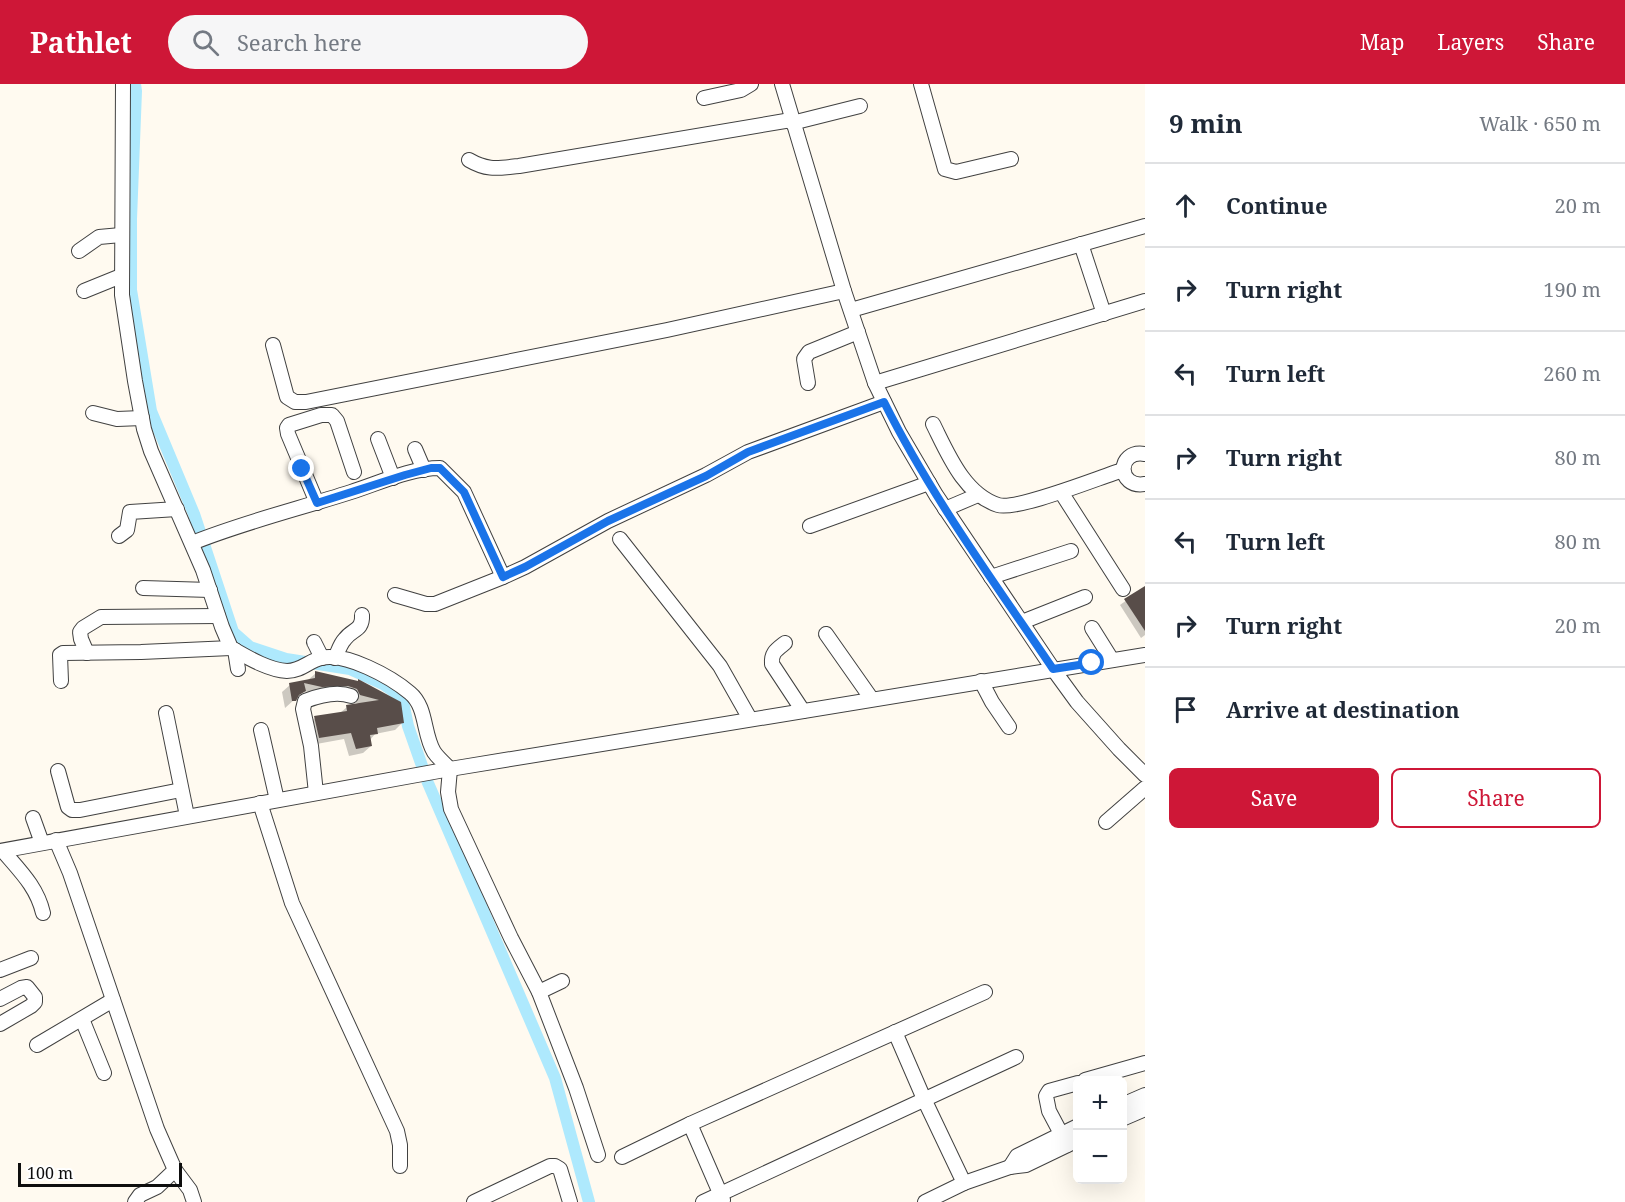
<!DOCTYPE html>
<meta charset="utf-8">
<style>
body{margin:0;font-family:"Noto Serif",serif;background:#f6f6f7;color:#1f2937}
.controls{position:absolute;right:18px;bottom:18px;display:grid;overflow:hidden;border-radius:9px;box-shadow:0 6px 24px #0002}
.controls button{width:54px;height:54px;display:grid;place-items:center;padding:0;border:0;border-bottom:2px solid #e0e1e3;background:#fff;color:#1f2937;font:30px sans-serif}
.scale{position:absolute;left:18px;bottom:15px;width:164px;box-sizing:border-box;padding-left:6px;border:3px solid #0e0e0e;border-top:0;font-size:16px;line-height:21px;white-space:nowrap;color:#0e0e0e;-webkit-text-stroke:4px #fff;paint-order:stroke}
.stop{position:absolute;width:18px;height:18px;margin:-14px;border:4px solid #1a73e8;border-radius:50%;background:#fff}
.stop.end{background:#1a73e8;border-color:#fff;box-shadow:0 2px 6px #0008}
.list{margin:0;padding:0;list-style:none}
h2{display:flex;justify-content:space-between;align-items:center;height:78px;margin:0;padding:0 24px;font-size:26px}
h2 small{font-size:20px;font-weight:400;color:#747a83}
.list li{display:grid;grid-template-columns:39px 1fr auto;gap:18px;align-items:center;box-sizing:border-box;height:84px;padding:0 24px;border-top:2px solid #e0e1e3}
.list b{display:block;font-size:22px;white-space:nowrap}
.list em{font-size:20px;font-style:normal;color:#747a83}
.actions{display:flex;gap:12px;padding:18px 24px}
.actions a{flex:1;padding:14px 0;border:2px solid #ce1737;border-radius:9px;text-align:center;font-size:21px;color:#ce1737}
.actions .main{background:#ce1737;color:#fff}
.icon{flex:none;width:33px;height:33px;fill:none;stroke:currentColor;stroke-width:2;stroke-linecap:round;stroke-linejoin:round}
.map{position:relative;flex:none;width:1145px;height:1118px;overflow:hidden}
header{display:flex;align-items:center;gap:36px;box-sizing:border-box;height:84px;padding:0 30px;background:#ce1737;color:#fff}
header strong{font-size:28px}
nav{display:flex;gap:33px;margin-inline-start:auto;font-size:21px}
.search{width:420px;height:54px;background:#f6f6f7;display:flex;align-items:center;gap:15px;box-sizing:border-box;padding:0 21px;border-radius:33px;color:#747a83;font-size:22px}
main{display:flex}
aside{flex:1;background:#fff}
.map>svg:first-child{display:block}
</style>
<header>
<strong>Pathlet</strong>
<div class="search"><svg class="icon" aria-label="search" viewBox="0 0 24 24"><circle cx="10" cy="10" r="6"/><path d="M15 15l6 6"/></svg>Search here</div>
<nav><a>Map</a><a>Layers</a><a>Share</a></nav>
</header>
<main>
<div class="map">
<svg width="1145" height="1118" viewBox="0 0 1145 1118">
<rect width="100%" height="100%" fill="#fffaf0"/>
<g fill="#0003">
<polygon points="1145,503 1145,551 1141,554 1120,521"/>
<polygon points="316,589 400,619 402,639 395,646 375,650 370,656 371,662 363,669 349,672 344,655 311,661 307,641 315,634 340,629 347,623 361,620 304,607 285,624 282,608 290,601 308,596"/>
</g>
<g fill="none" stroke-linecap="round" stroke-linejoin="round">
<polyline stroke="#aee9fd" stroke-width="12" points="135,0 136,7 131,135 131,206 151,327 194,430 233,548 250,563 286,575 350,585 383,600 402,613 408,642 428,699 555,994 589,1118"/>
</g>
<g fill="#584d49">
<polygon points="1145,502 1145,547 1124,515"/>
<polygon points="315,587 358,597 358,595 401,618 404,639 377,644 378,650 370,651 372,662 356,665 351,649 319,654 314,632 347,627 346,621 379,616 360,611 357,605 348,602 322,603 304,599 306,607 299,611 296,617 292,617 289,599 315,594"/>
</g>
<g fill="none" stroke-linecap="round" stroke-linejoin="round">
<g stroke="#414141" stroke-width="16">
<g id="minor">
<path d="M123,0l-1,211 13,86 9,48 7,22 52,119 19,57 9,21c16,9 37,22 56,23 14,0 22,-10 34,-13 25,-6 70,19 89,35 17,14 13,41 24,59 4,6 10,11 16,17l-2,23 3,17 60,129 28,54 37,96 22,67"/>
<polyline points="782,0 844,207 875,299 899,348 936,411 1053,585 1077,618 1119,665 1145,691"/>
<polyline points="921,0 945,85 956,88 1011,75"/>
<polyline points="704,14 741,6 751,0"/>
<polyline points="792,39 860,22"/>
<path d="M469,76c19,11 29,8 50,6l272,-46"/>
<polyline points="1081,160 1104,230"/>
<polyline points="79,167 99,153 121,151"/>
<polyline points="84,207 121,192"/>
<polyline points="851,226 1145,142"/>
<polyline points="273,261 287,313 295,318 306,318 667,246 844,207"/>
<polyline points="808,299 804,275 809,268 858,248"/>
<polyline points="875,299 1145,217"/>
<polyline points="93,329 117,335 142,334"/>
<path d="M933,340c15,30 31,70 65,81 19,6 102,-28 125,-35"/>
<polyline points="378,355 393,394"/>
<polyline points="415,365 424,386"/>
<path d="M1145,370c-29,-5 -28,35 0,30"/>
<polyline points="1061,408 1123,505"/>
<polyline points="317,419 288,350 287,344 289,341 321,331 332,331 337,337 354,388"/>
<polyline points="945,425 978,411"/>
<polyline points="810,442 929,399"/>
<polyline points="119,452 127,446 130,428 177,425"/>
<polyline points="620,455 720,582 750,635"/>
<path d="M192,459c52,-21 106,-34 159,-51 28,-9 60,-24 89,-24l24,24 39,85 22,-10 83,-46 98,-46 42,-23 136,-50"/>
<polyline points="991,493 1071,467"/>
<polyline points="143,504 210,506"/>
<polyline points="395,511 426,520 435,520 503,493"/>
<polyline points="1022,538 1085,513"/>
<polyline points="1092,544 1112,576"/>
<polyline points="826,550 871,614"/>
<polyline points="314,558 322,574"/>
<path d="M785,559c-9,7 -14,10 -13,21l31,47"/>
<polyline points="235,566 238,585"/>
<polyline points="87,569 81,555 80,548 83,544 101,533 218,532"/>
<path d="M335,574c3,-6 5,-14 10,-19 7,-10 18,-8 17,-24"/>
<polyline points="61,597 60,571 63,569 141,568 231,564"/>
<polyline points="981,597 992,618 1009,643"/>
<polyline points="166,629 187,732"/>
<polyline points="261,646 277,716"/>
<polyline points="58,687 68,723 72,726 80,726 181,706"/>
<path d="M316,709l-5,-47 -8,-37 2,-8c13,-5 32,-10 46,-5"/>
<polyline points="260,719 292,819 397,1047 400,1061 400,1082"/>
<polyline points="33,734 42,759"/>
<polyline points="1106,738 1145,704"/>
<polyline points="56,756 70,789 157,1045 175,1086 157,1103 140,1111 135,1118"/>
<polyline points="0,767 450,685 1145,571"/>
<path d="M3,767c17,20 34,36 40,62"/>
<polyline points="0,886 31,874"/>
<polyline points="539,908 562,897"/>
<polyline points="0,915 21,904 27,903 35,913 35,918 31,922 0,940"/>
<polyline points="82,935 104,989"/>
<polyline points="895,948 924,1015 964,1099"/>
<polyline points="37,961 113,916"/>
<polyline points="1085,996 1145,979"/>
<polyline points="1122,1021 1145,1011"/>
<polyline points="1122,1035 1145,1025"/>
<polyline points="690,1040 723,1116"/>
<polyline points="1067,1061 1049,1027 1046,1012 1049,1007 1078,999"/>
<polyline points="622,1073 690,1040 985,908"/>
<polyline points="1010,1083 1017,1072 1078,1042"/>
<polyline points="175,1086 190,1106 194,1118"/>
<polyline points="474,1118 550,1082 555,1082 560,1085 570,1118"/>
<polyline points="703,1118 1016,973"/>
<polyline points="925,1118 964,1099 1010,1083 1026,1081 1078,1056"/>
</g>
</g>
<use href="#minor" stroke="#fff" stroke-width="14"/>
</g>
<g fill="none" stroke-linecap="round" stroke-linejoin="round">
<path stroke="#1a73e8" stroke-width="8" d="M302,385l15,34 88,-28 26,-7h9l24,24 39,85 22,-10 83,-46 98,-45 42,-24 136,-50c47,94 110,180 169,267l39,-6"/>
</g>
</svg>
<div class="controls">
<button>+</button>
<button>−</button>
</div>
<div class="scale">100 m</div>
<div class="stop" style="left:1092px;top:579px"></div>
<div class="stop end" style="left:302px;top:385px"></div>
</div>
<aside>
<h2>9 min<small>Walk · 650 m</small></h2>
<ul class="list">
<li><svg class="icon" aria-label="ahead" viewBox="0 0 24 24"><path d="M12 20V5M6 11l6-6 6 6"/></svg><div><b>Continue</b></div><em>20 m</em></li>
<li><svg class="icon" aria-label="right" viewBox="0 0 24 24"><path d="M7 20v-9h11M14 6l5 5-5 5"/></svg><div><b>Turn right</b></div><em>190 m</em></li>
<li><svg class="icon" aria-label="left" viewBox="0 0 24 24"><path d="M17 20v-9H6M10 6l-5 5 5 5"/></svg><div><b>Turn left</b></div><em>260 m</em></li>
<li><svg class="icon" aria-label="right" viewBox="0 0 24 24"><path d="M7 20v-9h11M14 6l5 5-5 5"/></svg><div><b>Turn right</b></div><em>80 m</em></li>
<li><svg class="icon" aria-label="left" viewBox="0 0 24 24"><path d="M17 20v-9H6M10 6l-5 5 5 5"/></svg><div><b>Turn left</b></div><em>80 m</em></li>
<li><svg class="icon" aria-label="right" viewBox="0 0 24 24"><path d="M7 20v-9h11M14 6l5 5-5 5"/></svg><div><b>Turn right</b></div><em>20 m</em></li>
<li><svg class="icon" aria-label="arrive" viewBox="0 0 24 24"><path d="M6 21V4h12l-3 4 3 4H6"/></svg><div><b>Arrive at destination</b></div></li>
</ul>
<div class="actions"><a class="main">Save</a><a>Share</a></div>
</aside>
</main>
